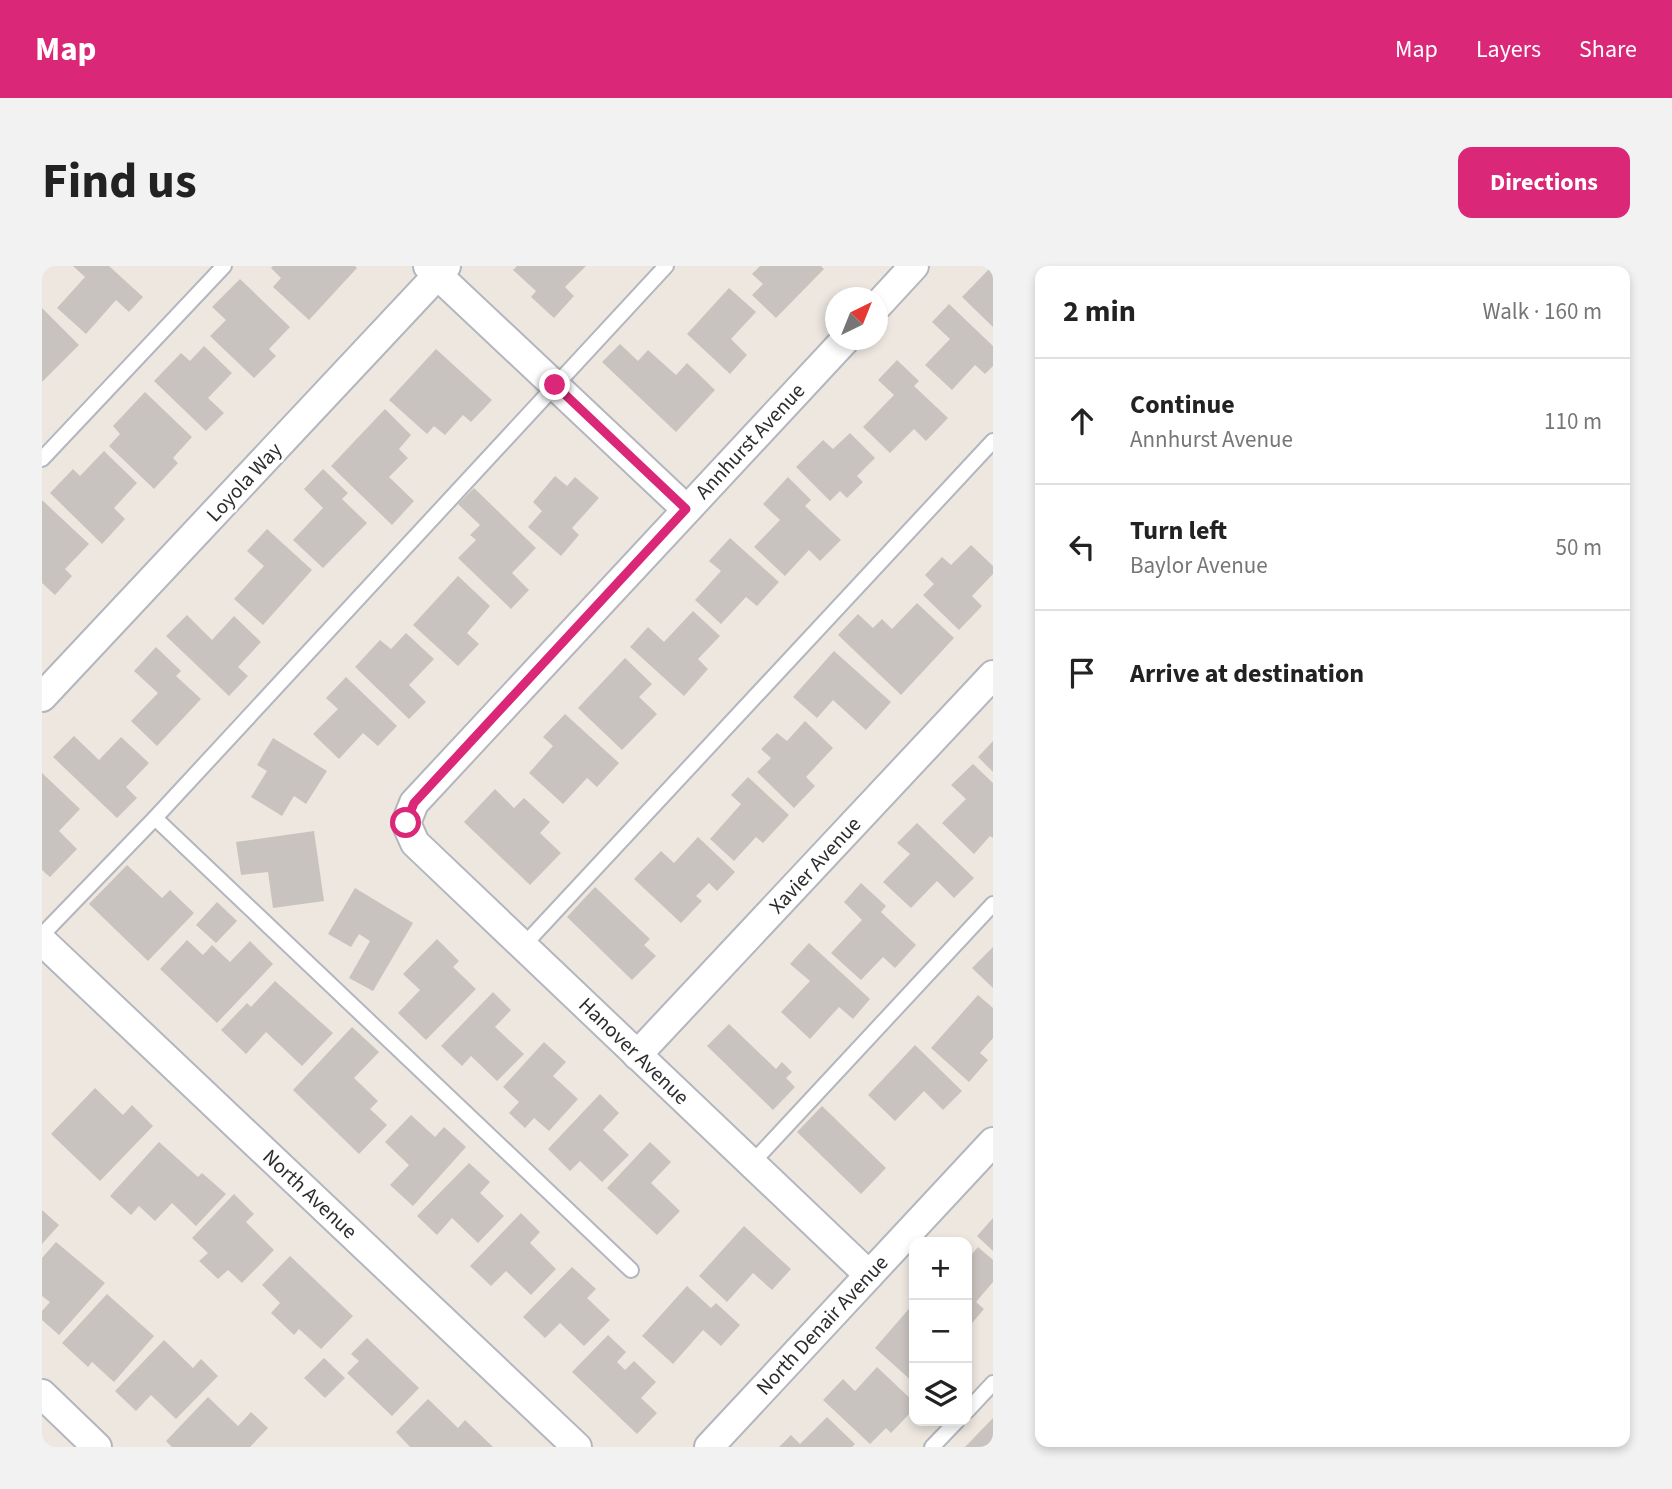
<!DOCTYPE html>
<meta charset="utf-8">
<style>
body{margin:0;font-family:"Source Sans 3",sans-serif;background:#f2f2f2;color:#222}
.controls{position:absolute;right:21px;bottom:21px;display:grid;overflow:hidden;border-radius:14px;box-shadow:0 4px 10px #0003}
.controls button{width:63px;height:63px;display:grid;place-items:center;padding:0;border:0;border-bottom:2px solid #e0e0e0;background:#fff;color:#222;font:35px sans-serif}
.compass{position:absolute;left:783px;top:21px;width:63px;height:63px;border-radius:50%;background:#fff;box-shadow:0 4px 10px #0003;rotate:43deg}
.stop{position:absolute;width:21px;height:21px;margin:-16px;border:5px solid #db2777;border-radius:50%;background:#fff}
.stop.end{background:#db2777;border-color:#fff;box-shadow:0 2px 7px #0008}
.list{margin:0;padding:0;list-style:none}
h2{display:flex;justify-content:space-between;align-items:center;height:91px;margin:0;padding:0 28px;font-size:30px}
h2 small{font-size:23px;font-weight:400;color:#767676}
.list li{display:grid;grid-template-columns:46px 1fr auto;gap:21px;align-items:center;box-sizing:border-box;height:126px;padding:0 28px;border-top:2px solid #e0e0e0}
.list b{display:block;font-size:26px;white-space:nowrap}
.list p{margin:0;font-size:23px;white-space:nowrap;color:#767676}
.list em{font-size:23px;font-style:normal;color:#767676}
.icon{flex:none;width:38px;height:38px;fill:none;stroke:currentColor;stroke-width:2;stroke-linecap:round;stroke-linejoin:round}
.map{position:relative;flex:none;width:951px;height:1181px;overflow:hidden;border-radius:14px}
header{display:flex;align-items:center;gap:42px;box-sizing:border-box;height:98px;padding:0 35px;background:#db2777;color:#fff}
header strong{font-size:33px}
nav{display:flex;gap:38px;margin-inline-start:auto;font-size:24px}
.intro{display:flex;align-items:center;justify-content:space-between;box-sizing:border-box;height:168px;padding:0 42px}
h1{margin:0;font-size:49px}
.button{padding:18px 32px;border-radius:14px;background:#db2777;color:#fff;font-size:24px;font-weight:700}
main{display:flex;gap:42px;padding:0 42px}
aside{flex:1;background:#fff;border-radius:14px;box-shadow:0 4px 10px #0003}
.map>svg:first-child{display:block}
</style>
<header>
<strong>Map</strong>
<nav><a>Map</a><a>Layers</a><a>Share</a></nav>
</header>
<div class="intro"><h1>Find us</h1><a class="button">Directions</a></div>
<main>
<div class="map">
<svg width="951" height="1181" viewBox="0 0 951 1181">
<rect width="100%" height="100%" fill="#ede7e0"/>
<g fill="#c8c3bf">
<polygon points="31,0 67,0 101,31 87,46 74,34 44,68 15,42 43,11"/>
<polygon points="231,0 313,0 315,2 267,54 231,21 239,12 229,2"/>
<polygon points="475,0 544,0 523,21 532,30 512,52 489,31 494,25 471,4"/>
<polygon points="718,0 779,0 782,3 734,52 710,29 721,18 710,8"/>
<polygon points="950,0 951,0 951,61 920,31"/>
<polygon points="198,13 248,61 227,83 234,90 212,112 168,70 184,54 170,41"/>
<polygon points="687,22 714,46 689,73 705,89 688,108 645,68"/>
<polygon points="907,38 951,80 951,100 943,108 933,99 910,124 883,99 908,73 890,56"/>
<polygon points="0,42 37,79 0,116"/>
<polygon points="578,78 596,95 606,84 634,109 645,97 673,124 634,166 560,96"/>
<polygon points="162,80 190,107 166,132 182,147 164,165 112,115 139,87 148,95"/>
<polygon points="394,83 450,134 429,156 421,149 403,169 392,160 385,168 347,134"/>
<polygon points="855,94 877,115 872,120 906,152 884,175 872,163 848,187 821,161 852,129 836,114"/>
<polygon points="103,126 150,171 131,192 136,197 112,223 67,180 78,168 71,160"/>
<polygon points="343,143 369,169 357,183 366,192 347,211 372,235 350,259 289,200"/>
<polygon points="808,167 833,192 815,210 821,216 805,232 798,225 788,235 754,201 781,174 791,183"/>
<polygon points="62,185 95,217 72,242 83,253 60,278 8,227 31,203 38,210"/>
<polygon points="281,203 306,227 300,233 325,257 281,302 251,274 281,242 262,223"/>
<polygon points="513,210 525,220 533,211 557,232 530,262 537,269 519,290 486,261 500,245 491,236"/>
<polygon points="746,211 769,234 763,240 799,274 778,295 767,284 743,310 712,281 738,254 721,238"/>
<polygon points="432,222 494,282 470,307 487,324 469,343 416,292 434,274 428,269 438,259 416,238"/>
<polygon points="0,234 47,278 23,303 30,310 13,329 0,317"/>
<polygon points="225,263 270,304 221,359 192,333 222,300 205,285"/>
<polygon points="688,272 737,316 715,340 704,331 679,358 653,334 679,305 667,295"/>
<polygon points="929,279 951,300 951,308 930,330 940,340 917,364 881,329 892,318 883,309 900,291 909,299"/>
<polygon points="416,310 448,340 425,367 437,378 416,400 371,359"/>
<polygon points="875,337 912,372 859,429 796,369 816,348 831,362 840,353 850,363"/>
<polygon points="651,345 678,370 656,393 666,403 642,430 588,381 606,361 622,376"/>
<polygon points="145,349 170,374 192,350 219,376 196,401 206,410 187,430 124,370"/>
<polygon points="364,367 392,393 367,419 384,436 367,453 313,401 338,374 349,383"/>
<polygon points="114,381 139,405 134,410 159,433 115,480 89,455 116,427 92,405"/>
<polygon points="792,385 849,436 824,464 791,434 775,452 751,431"/>
<polygon points="583,392 610,418 597,431 615,448 580,484 536,442"/>
<polygon points="304,411 355,460 336,480 321,467 297,493 271,468 296,443 284,432"/>
<polygon points="523,448 577,497 555,521 545,512 521,538 487,507 511,480 501,471"/>
<polygon points="763,455 791,482 764,511 773,520 752,542 715,506 729,492 719,483 735,467 745,475"/>
<polygon points="32,470 57,494 79,471 107,497 84,521 95,532 75,552 11,491"/>
<polygon points="231,472 285,505 264,538 252,530 240,550 209,531 225,505 215,499"/>
<polygon points="951,475 951,506 936,491"/>
<polygon points="931,498 951,517 951,572 948,570 932,588 900,557 924,533 909,519"/>
<polygon points="0,507 38,543 17,565 35,583 8,611 0,604"/>
<polygon points="706,511 747,549 721,577 714,571 692,595 668,573 699,538 689,529"/>
<polygon points="453,523 472,542 482,532 508,556 498,567 519,587 488,619 422,556"/>
<polygon points="875,557 932,612 912,632 895,615 869,642 841,616 868,588 855,577"/>
<polygon points="272,565 282,635 231,642 226,606 199,609 194,576"/>
<polygon points="656,571 693,606 675,625 667,617 654,630 660,635 639,657 592,613 619,585 632,597"/>
<polygon points="85,599 120,632 128,624 152,647 106,695 47,638"/>
<polygon points="819,617 844,640 839,646 874,679 853,702 841,691 819,714 789,687 820,654 802,636"/>
<polygon points="553,621 608,673 602,679 614,690 590,714 525,651"/>
<polygon points="313,622 371,657 331,725 307,712 328,675 317,668 309,681 286,668"/>
<polygon points="175,636 195,655 174,677 154,659"/>
<polygon points="395,673 417,695 411,701 434,723 384,774 356,747 378,724 361,708"/>
<polygon points="145,674 161,689 170,679 188,696 208,675 231,698 175,757 118,703"/>
<polygon points="767,677 828,733 811,753 797,741 768,773 739,746 768,715 748,698"/>
<polygon points="951,681 951,722 930,702"/>
<polygon points="233,715 291,767 260,800 224,766 204,788 179,764 205,737 209,741"/>
<polygon points="451,726 469,744 453,761 482,788 455,815 429,790 420,800 399,780"/>
<polygon points="936,729 951,742 951,772 938,787 946,794 927,816 889,782"/>
<polygon points="687,758 734,803 740,796 750,806 744,812 753,821 731,844 665,780"/>
<polygon points="310,761 337,786 312,812 336,835 328,843 345,859 317,888 251,824"/>
<polygon points="502,776 524,796 511,810 536,833 507,865 492,852 483,862 467,847 477,836 461,821"/>
<polygon points="873,779 920,825 901,844 882,825 853,855 826,829"/>
<polygon points="53,822 81,849 90,839 111,860 58,915 9,868"/>
<polygon points="558,828 577,847 561,864 587,889 560,916 538,895 528,905 506,883"/>
<polygon points="780,840 844,902 819,928 755,866"/>
<polygon points="369,849 393,871 402,861 424,881 371,940 348,919 367,899 343,876"/>
<polygon points="117,876 156,911 160,907 184,928 154,960 130,937 113,955 97,940 89,949 68,930"/>
<polygon points="608,876 629,896 609,917 638,945 615,969 565,922"/>
<polygon points="427,897 448,916 438,927 462,950 436,977 410,952 395,969 375,950"/>
<polygon points="192,928 212,948 204,956 232,984 200,1017 186,1004 176,1013 157,995 166,987 150,972"/>
<polygon points="0,944 17,959 0,978"/>
<polygon points="479,947 498,966 488,977 514,1003 489,1029 464,1005 449,1020 428,1000"/>
<polygon points="951,952 951,985 935,970"/>
<polygon points="702,960 749,1003 730,1024 711,1007 685,1036 657,1010"/>
<polygon points="14,976 63,1017 17,1069 0,1054 0,1045 8,1036 0,1030 0,992"/>
<polygon points="936,981 951,994 951,1016 934,1036 942,1043 925,1063 925,994"/>
<polygon points="248,990 311,1050 279,1083 257,1063 252,1069 229,1047 238,1037 220,1019"/>
<polygon points="530,1001 554,1023 545,1032 568,1054 542,1080 518,1057 503,1072 481,1051"/>
<polygon points="645,1020 669,1042 674,1037 698,1059 679,1080 661,1064 631,1098 600,1070"/>
<polygon points="65,1028 112,1070 72,1116 50,1096 46,1101 20,1077"/>
<polygon points="872,1037 872,1117 833,1082"/>
<polygon points="566,1069 584,1086 575,1096 583,1104 592,1095 614,1116 599,1132 615,1147 595,1168 530,1106"/>
<polygon points="325,1072 377,1122 350,1150 305,1107 317,1095 309,1088"/>
<polygon points="122,1074 151,1102 159,1093 176,1110 134,1153 109,1129 94,1145 73,1125"/>
<polygon points="282,1092 303,1112 283,1132 262,1112"/>
<polygon points="835,1101 872,1136 872,1143 849,1167 844,1162 828,1178 781,1134 801,1113 813,1125"/>
<polygon points="166,1131 196,1160 209,1146 226,1162 208,1181 130,1181 124,1175"/>
<polygon points="386,1133 416,1162 423,1154 451,1181 368,1181 354,1166"/>
<polygon points="785,1151 813,1178 810,1181 737,1181 749,1169 758,1178"/>
<polygon points="951,1152 951,1181 923,1181"/>
</g>
<g fill="none" stroke-linecap="round" stroke-linejoin="round">
<g stroke="#b3b6be" stroke-width="18">
<g id="service">
<polyline points="0,193 182,0"/>
<polyline points="113,552 589,1004"/>
<polyline points="0,669 113,552 624,0"/>
<polyline points="481,680 951,175"/>
<polyline points="710,897 951,638"/>
<polyline points="925,1145 951,1117"/>
<polyline points="890,1181 915,1155"/>
</g>
</g>
<g stroke="#b3b6be" stroke-width="32">
<g id="minor">
<polyline points="386,0 644,243"/>
<polyline points="836,39 872,0"/>
<polyline points="803,74 372,537 364,557 373,577 827,1009"/>
<polyline points="0,431 404,0"/>
<polyline points="0,675 535,1181"/>
<polyline points="595,789 951,409"/>
<polyline points="0,1128 55,1181"/>
<polyline points="667,1181 951,876"/>
</g>
</g>
<use href="#service" stroke="#fff" stroke-width="14"/>
<use href="#minor" stroke="#fff" stroke-width="28"/>
</g>
<g fill="none" stroke-linecap="round" stroke-linejoin="round">
<polyline stroke="#db2777" stroke-width="9" points="364,557 372,537 644,243 513,119"/>
</g>
<g text-anchor="middle" stroke-width="6" stroke-linejoin="round" paint-order="stroke">
<g font-size="21" fill="#2c2c2c" stroke="#fff">
<text transform="translate(708 175) rotate(-47)" y="7">Annhurst Avenue</text>
<text transform="translate(202 216) rotate(-47)" y="7">Loyola Way</text>
<text transform="translate(773 599) rotate(-47)" y="7">Xavier Avenue</text>
<text transform="translate(592 785) rotate(44)" y="7">Hanover Avenue</text>
<text transform="translate(268 928) rotate(43)" y="7">North Avenue</text>
<text transform="translate(780 1059) rotate(-47)" y="7">North Denair Avenue</text>
</g>
</g>
</svg>
<div class="controls">
<button>+</button>
<button>−</button>
<button><svg class="icon" aria-label="layers" viewBox="0 0 24 24"><path d="M12 4l9 5-9 5-9-5zM3 14l9 5 9-5"/></svg></button>
</div>
<svg class="compass" viewBox="-18 -18 36 36"><path d="M0-13l5 13h-10z" fill="#e53935"/><path d="M0 13l5-13h-10z" fill="#767676"/></svg>
<div class="stop" style="left:364px;top:557px"></div>
<div class="stop end" style="left:513px;top:119px"></div>
</div>
<aside>
<h2>2 min<small>Walk · 160 m</small></h2>
<ul class="list">
<li><svg class="icon" aria-label="ahead" viewBox="0 0 24 24"><path d="M12 20V5M6 11l6-6 6 6"/></svg><div><b>Continue</b><p>Annhurst Avenue</p></div><em>110 m</em></li>
<li><svg class="icon" aria-label="left" viewBox="0 0 24 24"><path d="M17 20v-9H6M10 6l-5 5 5 5"/></svg><div><b>Turn left</b><p>Baylor Avenue</p></div><em>50 m</em></li>
<li><svg class="icon" aria-label="arrive" viewBox="0 0 24 24"><path d="M6 21V4h12l-3 4 3 4H6"/></svg><div><b>Arrive at destination</b></div></li>
</ul>
</aside>
</main>
